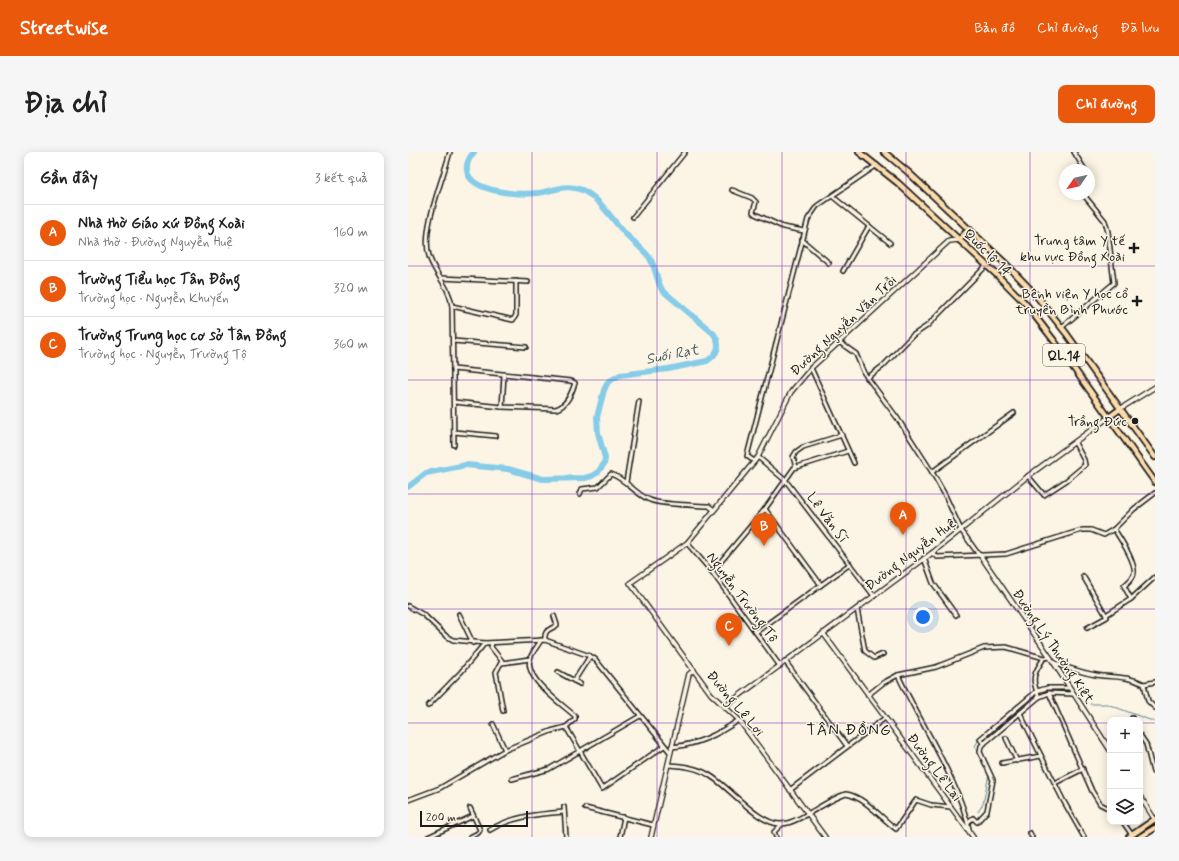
<!DOCTYPE html>
<html lang="vi">
<meta charset="utf-8">
<style>
body{margin:0;font-family:Mynerve,sans-serif;background:#f6f6f6;color:#222}
.controls{position:absolute;right:12px;bottom:12px;display:grid;overflow:hidden;border-radius:8px;box-shadow:0 2px 10px #0003}
.controls button{width:36px;height:36px;display:grid;place-items:center;padding:0;border:0;border-bottom:1px solid #e0e0e0;background:#fff;color:#222;font:20px sans-serif}
.compass{position:absolute;left:651px;top:12px;width:36px;height:36px;border-radius:50%;background:#fff;box-shadow:0 2px 10px #0003;rotate:236deg}
.scale{position:absolute;left:12px;bottom:10px;width:108px;box-sizing:border-box;padding-left:4px;border:2px solid #1c1c1c;border-top:0;font-size:11px;line-height:14px;white-space:nowrap;color:#1c1c1c;-webkit-text-stroke:3px #fcf5e5;paint-order:stroke}
.you{position:absolute;left:515px;top:465px;width:14px;height:14px;margin:-10px;border:3px solid #fff;border-radius:50%;background:#1a73e8;box-shadow:0 0 0 6px #1a73e833}
.badge{display:grid;place-items:center;width:26px;height:26px;border-radius:50%;background:#ea580c;color:#fff;font-size:13px;font-weight:700}
.pin{position:absolute;translate:-50% -33px;filter:drop-shadow(0 1px 2px #0008)}
.pin::after{content:'';position:absolute;top:21px;width:14px;height:12px;background:inherit;clip-path:polygon(0 0,100% 0,50% 100%)}
.list{margin:0;padding:0;list-style:none}
h2{display:flex;justify-content:space-between;align-items:center;height:52px;margin:0;padding:0 16px;font-size:17px}
h2 small{font-size:13px;font-weight:400;color:#767676}
.list li{display:grid;grid-template-columns:26px 1fr auto;gap:12px;align-items:center;box-sizing:border-box;height:56px;padding:0 16px;border-top:1px solid #e0e0e0}
.list b{display:block;font-size:15px;white-space:nowrap}
.list p{margin:0;font-size:13px;white-space:nowrap;color:#767676}
.list em{font-size:13px;font-style:normal;color:#767676}
.icon{flex:none;width:22px;height:22px;fill:none;stroke:currentColor;stroke-width:2;stroke-linecap:round;stroke-linejoin:round}
.map{position:relative;flex:none;width:747px;height:685px;overflow:hidden;border-radius:8px}
header{display:flex;align-items:center;gap:24px;box-sizing:border-box;height:56px;padding:0 20px;background:#ea580c;color:#fff}
header strong{font-size:19px}
nav{display:flex;gap:22px;margin-inline-start:auto;font-size:14px}
.intro{display:flex;align-items:center;justify-content:space-between;box-sizing:border-box;height:96px;padding:0 24px}
h1{margin:0;font-size:28px}
.button{padding:10px 18px;border-radius:8px;background:#ea580c;color:#fff;font-size:14px;font-weight:700}
main{display:flex;gap:24px;padding:0 24px}
aside{flex:1;background:#fff;border-radius:8px;box-shadow:0 2px 10px #0003}
.map>svg:first-child{display:block}
</style>
<header>
<strong>Streetwise</strong>
<nav><a>Bản đồ</a><a>Chỉ đường</a><a>Đã lưu</a></nav>
</header>
<div class="intro"><h1>Địa chỉ</h1><a class="button">Chỉ đường</a></div>
<main>
<aside>
<h2>Gần đây<small>3 kết quả</small></h2>
<ul class="list">
<li><span class="badge">A</span><div><b>Nhà thờ Giáo xứ Đồng Xoài</b><p>Nhà thờ · Đường Nguyễn Huệ</p></div><em>160 m</em></li>
<li><span class="badge">B</span><div><b>Trường Tiểu học Tân Đồng</b><p>Trường học · Nguyễn Khuyến</p></div><em>320 m</em></li>
<li><span class="badge">C</span><div><b>Trường Trung học cơ sở Tân Đồng</b><p>Trường học · Nguyễn Trường Tộ</p></div><em>360 m</em></li>
</ul>
</aside>
<div class="map">
<svg width="747" height="685" viewBox="0 0 747 685">
<rect width="100%" height="100%" fill="#fcf5e5"/>
<filter id="ink" filterUnits="userSpaceOnUse"><feTurbulence type="fractalNoise" baseFrequency=".025" numOctaves="2"/><feDisplacementMap in="SourceGraphic" scale="8" xChannelSelector="R" yChannelSelector="G"/><feConvolveMatrix kernelMatrix="1 2 1 2 8 2 1 2 1" color-interpolation-filters="sRGB"/></filter>
<g filter="url(#ink)">
<g fill="none" stroke-linecap="round" stroke-linejoin="round">
<g stroke="#5c8696" stroke-width="1">
<polyline points="682,552 699,552 747,570"/>
<polyline points="570,589 567,594 571,601"/>
<polyline points="570,660 575,652 581,622"/>
</g>
<path stroke="#86cce8" stroke-width="6" d="M0,335l18,-14 40,-8 42,4 35,10 42,-1 7,-2 6,-4 6,-8 1,-6 -7,-25 -1,-16 7,-27 4,-8 12,-7 48,-6 39,-8c11,-7 15,-17 6,-28l-51,-43c-6,-11 -6,-23 -13,-33 -7,-9 -17,-16 -24,-24 -14,-14 -24,-34 -43,-43 -16,-7 -28,1 -44,3 -17,2 -67,0 -71,-22 -1,-8 2,-13 7,-19"/>
<g stroke="#1c1c1c" stroke-width="6">
<g id="minor">
<path d="M42,0c-7,27 -29,78 -21,104 6,19 20,29 23,50l2,139"/>
<polyline points="666,0 677,18"/>
<polyline points="681,26 681,31"/>
<polyline points="324,38 344,46 348,50 345,60 347,62 375,75 396,79"/>
<polyline points="424,44 482,91"/>
<polyline points="225,65 277,0"/>
<polyline points="394,88 421,111"/>
<polyline points="435,119 461,74"/>
<polyline points="33,126 120,130"/>
<polyline points="44,154 105,168 108,163 108,129"/>
<polyline points="654,175 706,131 700,80 697,69 675,42"/>
<polyline points="45,189 118,195"/>
<polyline points="431,190 448,202 456,221 490,267 524,320 537,343 553,378 571,403"/>
<polyline points="403,216 446,311"/>
<path d="M45,217l118,12 4,2c-3,9 -8,23 -19,26l-54,-2 -48,-5"/>
<polyline points="459,226 475,214 504,184 519,174 579,113"/>
<polyline points="94,255 96,223"/>
<polyline points="46,280 88,284"/>
<polyline points="350,305 378,329 466,444"/>
<polyline points="346,309 339,304 400,67 409,54 469,13"/>
<polyline points="388,315 385,305 388,300 395,295 434,283"/>
<polyline points="524,320 606,261"/>
<polyline points="620,324 636,343 659,328 677,313 676,308 667,291"/>
<polyline points="218,330 231,249"/>
<path d="M172,342l2,-5 16,-2 13,-13c15,5 25,21 39,26 11,5 45,5 59,6l5,4"/>
<polyline points="357,357 413,433"/>
<polyline points="706,377 726,357 747,341"/>
<polyline points="279,391 304,420 372,514"/>
<path d="M524,401l5,4 69,-3 76,-24h9l13,5 10,-6c6,9 25,38 19,47 -2,4 -6,7 -9,10l7,13 -25,16"/>
<polyline points="516,406 525,431 548,463"/>
<polyline points="304,420 357,357 386,316 440,299"/>
<polyline points="675,424 699,465 679,476"/>
<polyline points="723,447 747,425"/>
<polyline points="0,454 16,463 38,484 45,488 77,491 137,488 182,504 187,507 262,600"/>
<polyline points="449,457 457,499 466,506 475,502"/>
<polyline points="51,462 65,491"/>
<polyline points="348,480 442,412"/>
<path d="M133,488c-3,6 -9,12 -11,19 -6,20 32,45 45,57v3l-9,8"/>
<path d="M137,488c-1,-11 5,-10 12,-15l-3,-9"/>
<polyline points="84,491 83,495 94,509 88,520 95,559"/>
<polyline points="377,509 439,594"/>
<polyline points="94,511 122,507"/>
<path d="M646,511c13,4 28,10 42,12 19,3 29,0 48,9l4,17 7,7"/>
<polyline points="150,520 172,532"/>
<path d="M490,523c22,48 62,107 72,158"/>
<polyline points="166,529 182,504"/>
<polyline points="736,532 747,530"/>
<polyline points="641,541 684,639 692,652 702,657"/>
<polyline points="460,543 475,531 490,523 528,515 576,496 598,495 636,506 642,505"/>
<path d="M631,545c-8,-18 -6,-23 5,-39"/>
<polyline points="20,554 53,520 77,491"/>
<polyline points="612,561 655,648 676,685"/>
<polyline points="724,568 724,566"/>
<polyline points="85,572 97,598"/>
<polyline points="732,583 738,592 745,620 747,620"/>
<polyline points="598,586 609,609"/>
<polyline points="576,592 572,587 629,539 639,536 661,536"/>
<path d="M263,595c26,-2 46,-12 68,-27"/>
<polyline points="594,611 633,604"/>
<path d="M260,613c14,1 29,2 41,10 20,11 50,51 73,49 17,-1 46,-25 64,-30 19,3 35,24 50,35l20,-29 15,5 20,2"/>
<polyline points="104,627 141,617 232,564"/>
<polyline points="647,631 675,617"/>
<polyline points="382,638 477,566"/>
<polyline points="0,648 32,636 97,598 143,579 158,575 194,637 256,594"/>
<polyline points="156,655 158,685"/>
<polyline points="62,656 72,678 70,681 62,685"/>
<polyline points="177,656 245,673"/>
<polyline points="560,670 565,666 569,670 579,659 585,628 572,600 573,594 631,545 641,541 665,542"/>
<polyline points="715,670 724,683"/>
<path d="M82,678c23,-14 48,-16 74,-18"/>
<polyline points="622,681 624,685"/>
<polyline points="20,685 65,664"/>
<polyline points="212,685 216,665"/>
<polyline points="368,685 366,680 374,672"/>
</g>
</g>
<g stroke="#1c1c1c" stroke-width="6">
<g id="tertiary">
<polyline points="712,257 747,235"/>
<polyline points="572,403 642,505 702,598"/>
<polyline points="415,481 565,685"/>
<polyline points="316,555 524,401 620,324 701,265"/>
<polyline points="732,644 747,668"/>
<polyline points="243,685 281,522 286,518"/>
<polyline points="417,685 331,568 303,542 222,431 279,391 350,305 383,240 403,216 541,89 551,88"/>
</g>
</g>
<g stroke="#1c1c1c" stroke-width="8">
<g id="primary">
<polyline points="721,685 747,667"/>
<polyline points="732,685 747,676"/>
</g>
</g>
<g stroke="#1c1c1c" stroke-width="8">
<g id="trunk">
<polyline points="451,0 490,31 588,122 617,151 647,190 747,330"/>
<polyline points="476,0 500,20 598,112 627,142 658,181 747,305"/>
<polyline points="551,88 561,77"/>
<polyline points="701,265 712,257"/>
</g>
</g>
<use href="#minor" stroke="#fcf5e5" stroke-width="3"/>
<use href="#tertiary" stroke="#fcf5e5" stroke-width="3.5"/>
<use href="#primary" stroke="#fddcac" stroke-width="4.5"/>
<use href="#trunk" stroke="#fddcac" stroke-width="4.5"/>
</g>
</g>
<path fill="none" stroke="#7b2cbf" stroke-width="1" stroke-opacity="0.55" d="M124,0v685M249,0v685M374,0v685M498,0v685M622,0v685M0,114h747M0,228h747M0,342h747M0,457h747M0,571h702M732,571h15"/>
<g fill="#1c1c1c" stroke="#fcf5e5" stroke-width="1.5">
<path d="M724 90h4v4h4v4h-4v4h-4v-4h-4v-4h4z"/>
<path d="M727 143h4v4h4v4h-4v4h-4v-4h-4v-4h4z"/>
<circle cx="727" cy="269" r="4"/>
</g>
<g text-anchor="middle" stroke-width="3" stroke-linejoin="round" paint-order="stroke">
<rect fill="#fcf5e5" stroke="#5f5d58" stroke-width="1" x="635" y="192" width="42" height="22" rx="3"/>
<g font-size="13" font-weight="bold" fill="#1c1c1c">
<text x="656" y="208">QL.14</text>
</g>
<g font-size="14" fill="#1c1c1c" stroke="#fcf5e5" text-anchor="end">
<text x="717" y="93">Trung tâm Y tế<tspan x="717" dy="16">khu vực Đồng Xoài</tspan></text>
<text x="720" y="146">Bệnh viện Y học cổ<tspan x="720" dy="16">truyền Bình Phước</tspan></text>
<text x="719" y="274">Trầng Đức</text>
</g>
<g font-size="14" fill="#1c1c1c" stroke="#fcf5e5">
<text transform="translate(580 100) rotate(44)" y="5">Quốc lộ 14</text>
<text transform="translate(435 173) rotate(-43)" y="5">Đường Nguyễn Văn Trỗi</text>
<text transform="translate(420 365) rotate(53)" y="5">Lê Văn Sĩ</text>
<text transform="translate(502 402) rotate(-37)" y="5">Đường Nguyễn Huệ</text>
<text transform="translate(335 445) rotate(53)" y="5">Nguyễn Trường Tộ</text>
<text transform="translate(646 494) rotate(56)" y="5">Đường Lý Thường Kiệt</text>
<text transform="translate(328 551) rotate(50)" y="5">Đường Lê Lợi</text>
<text transform="translate(527 615) rotate(53)" y="5">Đường Lê Lai</text>
</g>
<g font-size="15" font-style="italic" fill="#415a63" stroke="#fcf5e5">
<text transform="translate(264 202) rotate(-11)" y="5">Suối Rạt</text>
</g>
<g font-size="16" letter-spacing="1" fill="#1c1c1c" stroke="#fcf5e5">
<text x="441" y="583">TÂN ĐỒNG</text>
</g>
</g>
</svg>
<div class="controls">
<button>+</button>
<button>−</button>
<button><svg class="icon" aria-label="layers" viewBox="0 0 24 24"><path d="M12 4l9 5-9 5-9-5zM3 14l9 5 9-5"/></svg></button>
</div>
<svg class="compass" viewBox="-18 -18 36 36"><path d="M0-13l5 13h-10z" fill="#e53935"/><path d="M0 13l5-13h-10z" fill="#767676"/></svg>
<div class="scale">200 m</div>
<div class="you"></div>
<div class="pin badge" style="left:495px;top:383px">A</div>
<div class="pin badge" style="left:356px;top:394px">B</div>
<div class="pin badge" style="left:321px;top:494px">C</div>
</div>
</main>
